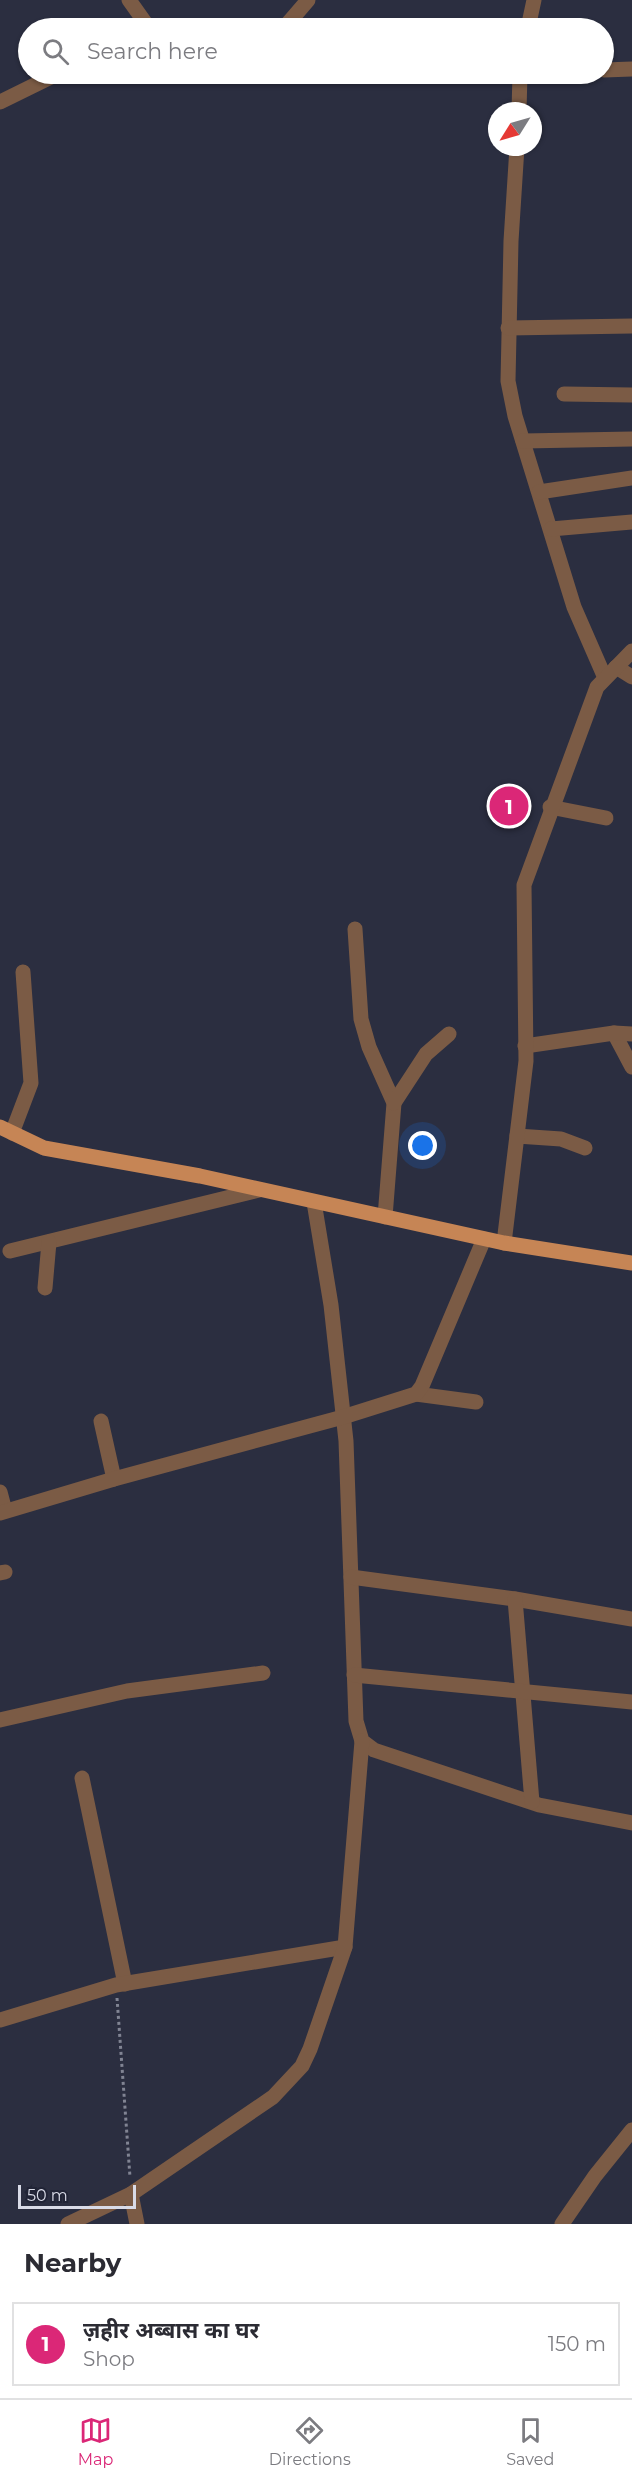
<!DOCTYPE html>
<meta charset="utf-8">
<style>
body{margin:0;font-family:Montserrat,"Noto Sans Devanagari",sans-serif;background:#f7f7f7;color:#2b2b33}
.compass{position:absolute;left:488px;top:102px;width:54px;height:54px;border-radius:50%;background:#fff;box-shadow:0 2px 4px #0004;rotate:233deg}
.scale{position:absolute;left:18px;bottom:15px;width:118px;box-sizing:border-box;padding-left:6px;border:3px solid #d9dbe7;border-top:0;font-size:16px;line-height:21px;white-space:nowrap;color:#d9dbe7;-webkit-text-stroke:4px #212436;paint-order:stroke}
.you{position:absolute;left:423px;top:1146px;width:21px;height:21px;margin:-15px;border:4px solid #fff;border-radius:50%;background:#1a73e8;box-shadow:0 0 0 9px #1a73e833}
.badge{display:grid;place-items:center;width:39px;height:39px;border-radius:50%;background:#db2777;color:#fff;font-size:20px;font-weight:700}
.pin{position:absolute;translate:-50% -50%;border:3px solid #fff;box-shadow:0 2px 6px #0006}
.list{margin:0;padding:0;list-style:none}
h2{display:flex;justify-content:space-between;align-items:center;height:78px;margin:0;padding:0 24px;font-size:26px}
h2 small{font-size:20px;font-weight:400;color:#7c7c81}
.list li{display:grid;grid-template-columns:39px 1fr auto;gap:18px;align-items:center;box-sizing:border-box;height:84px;margin:0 12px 12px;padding:0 12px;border:2px solid #e1e1e2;border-radius:0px}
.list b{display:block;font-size:22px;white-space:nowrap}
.list p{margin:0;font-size:20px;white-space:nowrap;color:#7c7c81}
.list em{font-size:20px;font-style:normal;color:#7c7c81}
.icon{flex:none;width:33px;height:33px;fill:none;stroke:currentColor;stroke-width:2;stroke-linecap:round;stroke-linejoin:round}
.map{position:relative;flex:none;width:632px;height:2224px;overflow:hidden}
.search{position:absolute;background:#fff;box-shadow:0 2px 4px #0004;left:18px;right:18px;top:18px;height:66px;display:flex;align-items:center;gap:15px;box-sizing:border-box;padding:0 21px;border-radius:33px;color:#7c7c81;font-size:22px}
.sheet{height:174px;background:#fff}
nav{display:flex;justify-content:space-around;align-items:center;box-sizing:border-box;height:84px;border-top:2px solid #e1e1e2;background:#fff;font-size:16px;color:#7c7c81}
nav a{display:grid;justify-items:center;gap:3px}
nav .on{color:#db2777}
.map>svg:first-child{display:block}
</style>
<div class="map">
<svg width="632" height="2224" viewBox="0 0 632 2224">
<rect width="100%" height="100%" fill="#2b2e40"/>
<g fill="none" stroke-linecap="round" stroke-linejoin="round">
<polyline stroke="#818493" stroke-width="3" stroke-dasharray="3 3" stroke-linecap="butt" points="117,1998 130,2177"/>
<g stroke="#7b5b45" stroke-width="15">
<polyline points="129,0 149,28"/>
<polyline points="210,28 221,26 238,28"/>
<polyline points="284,28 308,0"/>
<polyline points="528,28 534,0"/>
<polyline points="604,70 632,69"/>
<polyline points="0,102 57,74"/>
<polyline points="519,111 520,74"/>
<polyline points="517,147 511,241 508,381 515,416 574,607 605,678"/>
<polyline points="508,328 632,326"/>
<polyline points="564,394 632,395"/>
<polyline points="523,441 632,439"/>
<polyline points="539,492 632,478"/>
<polyline points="551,529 632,522"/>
<polyline points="616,667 632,677"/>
<polyline points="550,807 606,818"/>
<polyline points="355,929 361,1019 369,1047 394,1103 385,1217"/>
<polyline points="614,1033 632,1067"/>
<polyline points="525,1046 614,1033 632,1034"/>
<polyline points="394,1103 426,1054 449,1034"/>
<polyline points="12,1133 31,1083 23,972"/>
<polyline points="517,1136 561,1139 585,1148"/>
<polyline points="314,1202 331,1305 346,1441 356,1721 362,1741 374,1750 539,1805 632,1823"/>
<polyline points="504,1243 526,1061 524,885 597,687 632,651"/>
<polyline points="10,1251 259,1190"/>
<polyline points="45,1288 49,1242"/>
<polyline points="416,1394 476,1402"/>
<polyline points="101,1421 114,1479"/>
<polyline points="0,1492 5,1511"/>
<polyline points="0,1513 114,1479 343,1417 416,1394 422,1386 484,1239"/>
<polyline points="0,1573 5,1572"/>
<polyline points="351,1577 515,1599 632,1619"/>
<polyline points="515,1599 532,1802"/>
<polyline points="354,1675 632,1702"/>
<polyline points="0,1720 127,1691 263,1673"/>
<polyline points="82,1778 125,1984"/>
<polyline points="0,2020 116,1985 345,1947"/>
<polyline points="131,2194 137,2224"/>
<polyline points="68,2224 131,2194 273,2097 302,2066 310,2049 345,1947 362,1741"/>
<polyline points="562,2224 595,2176 632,2130"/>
</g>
<polyline stroke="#c68555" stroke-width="15" points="0,1127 44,1148 200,1176 504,1243 632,1263"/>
</g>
</svg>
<svg class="compass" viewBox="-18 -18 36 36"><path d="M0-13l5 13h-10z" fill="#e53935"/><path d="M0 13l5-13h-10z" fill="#7c7c81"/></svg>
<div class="scale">50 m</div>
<div class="you"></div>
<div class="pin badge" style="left:509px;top:806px">1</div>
<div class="search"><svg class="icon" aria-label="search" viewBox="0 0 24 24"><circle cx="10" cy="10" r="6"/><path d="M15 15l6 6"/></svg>Search here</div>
</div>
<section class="sheet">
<h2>Nearby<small></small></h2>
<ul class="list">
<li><span class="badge">1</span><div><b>ज़हीर अब्बास का घर</b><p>Shop</p></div><em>150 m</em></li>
</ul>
</section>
<nav>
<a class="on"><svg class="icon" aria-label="map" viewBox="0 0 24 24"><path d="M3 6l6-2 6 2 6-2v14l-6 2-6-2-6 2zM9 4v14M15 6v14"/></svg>Map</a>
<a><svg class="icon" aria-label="directions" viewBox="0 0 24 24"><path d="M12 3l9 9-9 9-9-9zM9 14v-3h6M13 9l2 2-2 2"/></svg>Directions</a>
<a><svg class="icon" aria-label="saved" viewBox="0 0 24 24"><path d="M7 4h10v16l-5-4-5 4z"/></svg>Saved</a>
</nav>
